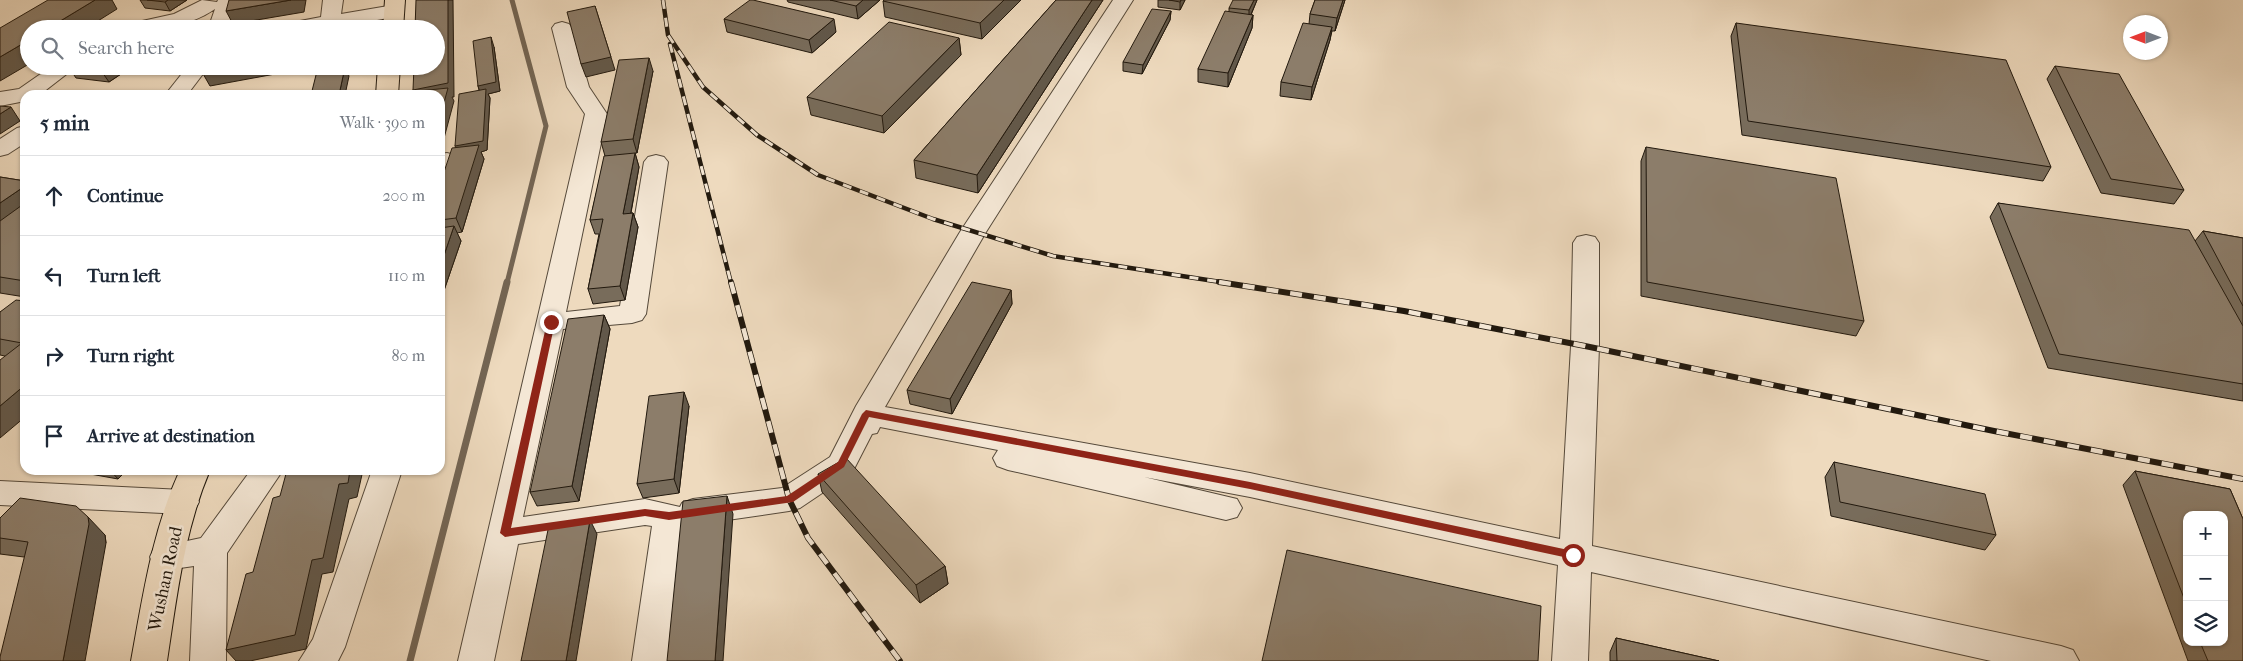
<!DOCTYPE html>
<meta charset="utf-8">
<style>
body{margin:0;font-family:"IM FELL French Canon",serif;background:#f6f6f7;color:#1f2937}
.controls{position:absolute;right:15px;bottom:15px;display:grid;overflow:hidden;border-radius:10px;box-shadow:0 1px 4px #0004}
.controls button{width:45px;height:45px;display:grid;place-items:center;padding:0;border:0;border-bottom:1px solid #e0e1e3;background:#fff;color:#1f2937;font:25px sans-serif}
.compass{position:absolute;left:2123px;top:15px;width:45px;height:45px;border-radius:50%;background:#fff;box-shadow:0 1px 4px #0004;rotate:270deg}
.stop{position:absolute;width:15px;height:15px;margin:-11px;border:4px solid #8f2418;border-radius:50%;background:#fff}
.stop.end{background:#8f2418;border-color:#fff;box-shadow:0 1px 5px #0008}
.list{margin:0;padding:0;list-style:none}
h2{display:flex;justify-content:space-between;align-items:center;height:65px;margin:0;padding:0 20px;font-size:21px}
h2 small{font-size:16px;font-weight:400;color:#747a83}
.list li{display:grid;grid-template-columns:32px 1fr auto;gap:15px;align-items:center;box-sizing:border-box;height:80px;padding:0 20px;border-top:1px solid #e0e1e3}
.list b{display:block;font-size:19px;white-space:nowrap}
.list em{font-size:16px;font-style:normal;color:#747a83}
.icon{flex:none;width:28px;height:28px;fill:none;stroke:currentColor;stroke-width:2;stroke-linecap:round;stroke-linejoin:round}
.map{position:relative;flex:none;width:2243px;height:661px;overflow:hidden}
.search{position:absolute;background:#fff;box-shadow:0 1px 4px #0004;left:20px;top:20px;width:425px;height:55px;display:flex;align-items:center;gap:12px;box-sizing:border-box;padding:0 18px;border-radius:28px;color:#747a83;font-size:19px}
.panel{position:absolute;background:#fff;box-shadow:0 1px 4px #0004;left:20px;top:90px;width:425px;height:385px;border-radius:15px}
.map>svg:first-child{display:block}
</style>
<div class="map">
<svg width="2243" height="661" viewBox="0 0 2243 661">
<rect width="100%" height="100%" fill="#eedabe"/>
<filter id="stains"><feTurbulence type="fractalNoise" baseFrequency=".004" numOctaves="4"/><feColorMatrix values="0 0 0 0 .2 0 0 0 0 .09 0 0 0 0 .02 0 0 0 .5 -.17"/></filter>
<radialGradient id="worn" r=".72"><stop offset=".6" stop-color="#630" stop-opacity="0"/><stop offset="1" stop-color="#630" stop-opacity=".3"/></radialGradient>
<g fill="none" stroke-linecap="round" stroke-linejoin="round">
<polyline stroke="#736554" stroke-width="5" points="507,283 546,126 512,0"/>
<polyline stroke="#736554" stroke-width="7" points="410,661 507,282"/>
<g stroke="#55493a" stroke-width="2">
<g id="minor">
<path d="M202,0l15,2 1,-2h20l-10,29h-20l7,-20c-29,20 -60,20 -94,20l3,-4 50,-11z"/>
<polygon points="323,0 343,0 341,14 394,5 401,7 404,11 401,15 394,17 326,29 276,29 279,25 321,17"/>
<polygon points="1113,0 1133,0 986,232 885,407 1250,473 1560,539 1571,346 1573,243 1577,237 1586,235 1595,237 1599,243 1599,346 1592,546 2061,646 2073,650 2079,661 1991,661 1591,572 1588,661 1552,661 1558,565 1250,497 1144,477 1237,499 1242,508 1237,517 1226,520 1008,470 997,466 993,458 998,450 880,427 877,433 872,434 852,473 800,508 789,511 693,525 684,522 668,661 632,661 652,526 645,525 518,544 494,661 458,661 585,114 567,87 552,28 555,24 562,22 569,24 572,28 589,87 607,114 566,312 620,306 644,162 648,157 656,155 664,157 668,162 646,314 642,320 632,323 563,329 523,517 645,499 680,507 682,503 693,499 782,488 830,457 856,406 960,232"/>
<polygon points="52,66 77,66 46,90 49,95 25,95 25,101 0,106 0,92 19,89"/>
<polygon points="188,66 209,66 187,95 165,95"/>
<polygon points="25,126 25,143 8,154 0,156 0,139 17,128"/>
<polygon points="447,153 455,155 459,160 455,165 440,168 440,154"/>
<polygon points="251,470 283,470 227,553 226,661 190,661 194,566 166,570 154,566 150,557 154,548 201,538"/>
<polygon points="372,470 402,470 345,647 338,661 299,661 313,639"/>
<polygon points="0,481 183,490 194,493 199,502 194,511 183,514 0,505"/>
</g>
</g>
<g stroke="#22190e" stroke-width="2">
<g id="major">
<polygon points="385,0 405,0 403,29 383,29"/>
<polygon points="378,66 400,66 398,95 376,95"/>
<path d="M180,470h30c-26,61 -33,126 -43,191h-36c12,-65 21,-130 49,-191z"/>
</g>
</g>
<use href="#minor" fill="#f4e7d5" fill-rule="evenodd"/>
<use href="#major" fill="#eedabe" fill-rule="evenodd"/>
<g stroke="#22190e" stroke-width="4.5">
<g id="rail-far1">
<polyline points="663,0 668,35 703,87 757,135 818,175 933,219 1053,256 1227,283"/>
<polyline points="670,44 731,283"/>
</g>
</g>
<g stroke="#22190e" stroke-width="6">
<g id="rail">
<polyline points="731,282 789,499 808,538 900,661"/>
<polyline points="1219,282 1404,311 1585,346 1994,431 2243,479"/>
</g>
</g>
<use href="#rail-far1" stroke="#f4e7d5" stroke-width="3" stroke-dasharray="9" stroke-linecap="butt"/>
<use href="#rail" stroke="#f4e7d5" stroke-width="4.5" stroke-dasharray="12" stroke-linecap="butt"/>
</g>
<g fill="#786c5b" stroke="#22190e" fill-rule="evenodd">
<polygon points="140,0 187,0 170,11 145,8"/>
<polygon points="787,0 880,0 858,19 788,2"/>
<polygon points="1021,0 982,39 885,17 883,1"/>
<polygon points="1056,0 1103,0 978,193 916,178 914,160"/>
<polygon points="1158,0 1185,0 1180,10 1158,7"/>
<polygon points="1257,0 1251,15 1253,15 1252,28 1228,87 1198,82 1198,69 1229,12 1229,8"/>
<polygon points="1315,0 1345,0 1335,31 1332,31 1330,40 1311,100 1280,96 1281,82 1309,24 1310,14"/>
<polygon points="1171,11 1170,20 1142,74 1123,71 1123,62"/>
<polygon points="724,19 836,32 812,53 727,32"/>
<polygon points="1736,23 2051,167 2043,181 1742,135 1731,36"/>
<polygon points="959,38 961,55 884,133 811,115 807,97"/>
<polygon points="494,47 500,91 488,94 490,98 487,150 481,152 484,159 462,232 457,233 461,241 440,302 440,184 456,148 479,90 478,86"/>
<polygon points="68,66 133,66 109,82 76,78"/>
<polygon points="2055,66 2184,190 2174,204 2101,193 2047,79"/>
<polygon points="653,71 637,153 635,153 639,167 631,213 633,213 638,227 625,300 593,304 588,289 599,234 595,234 590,220 605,156 601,142"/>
<polygon points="1646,147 1864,321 1856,336 1641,296 1641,161"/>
<polygon points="0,177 25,181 25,297 0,293"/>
<polygon points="1998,203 2195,241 2203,231 2243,238 2243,401 2048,368 1990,217"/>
<polygon points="1011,290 1012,304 952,414 910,404 907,390"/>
<polygon points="25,301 25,417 5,356 0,355 0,312"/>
<polygon points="604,315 610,329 579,501 537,506 530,492"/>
<polygon points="689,406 679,493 643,498 637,484"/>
<polygon points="1834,462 1996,535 1985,550 1831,516 1825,477"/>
<polygon points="68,470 127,470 118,479"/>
<path d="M2135,471l95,18 13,30v142h-55l-65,-176zM2187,515h37v127h-37z"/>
<polygon points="818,474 945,566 948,584 920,603 822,492"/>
<polygon points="0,518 105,535 106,543 24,557 0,554"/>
<polygon points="1616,638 1719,661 1610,661 1610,652"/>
</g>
<g fill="#62584a" stroke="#22190e">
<polygon points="95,0 112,0 117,9 85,29 47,29"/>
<polygon points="168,0 187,0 170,11 165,2"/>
<polygon points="291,0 306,0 304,12 233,24 226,11"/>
<polygon points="448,0 453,0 454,97 452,97 454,101 440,153 440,95 415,95 413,90"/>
<polygon points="863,0 880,0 858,19 856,6"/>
<polygon points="1004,0 1021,0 982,39 980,23"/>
<polygon points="1092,0 1103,0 978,193 977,175"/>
<polygon points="1181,0 1185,0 1180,10 1180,2"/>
<polygon points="1254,0 1257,0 1249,19 1249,10"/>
<polygon points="1343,0 1345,0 1335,31 1337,18"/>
<polygon points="595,6 615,70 586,77 581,64"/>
<polygon points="1171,11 1170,20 1142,74 1143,65"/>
<polygon points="1253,15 1252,28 1228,87 1228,73"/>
<polygon points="834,19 836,32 812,53 809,40"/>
<polygon points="1332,27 1330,40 1311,100 1312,87"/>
<polygon points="491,37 494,47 500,91 488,94 490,98 487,150 481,152 484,159 462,232 456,218 459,156 455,146 481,95 478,86"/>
<polygon points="959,38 961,55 884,133 882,116"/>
<polygon points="29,40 29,64 0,81 0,57"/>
<polygon points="649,58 653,71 637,153 633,139"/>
<polygon points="104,66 133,66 109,82 100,69"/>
<polygon points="238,66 287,66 286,72 210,86 202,72"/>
<polygon points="345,67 349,76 345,95 339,95"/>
<polygon points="11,107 20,121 0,134 0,114"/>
<polygon points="635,153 639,167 628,228 623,214"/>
<polygon points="25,186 25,207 0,225 0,203"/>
<polygon points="633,213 638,227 625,300 620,286"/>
<polygon points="454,226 461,241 440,302 440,267"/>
<polygon points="1011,290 1012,304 952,414 950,399"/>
<polygon points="604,315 610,329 579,501 572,486"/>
<polygon points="25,385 25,417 0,438 0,406"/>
<polygon points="684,392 689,406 679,493 674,479"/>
<polygon points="110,470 127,470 118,479"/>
<polygon points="350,470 363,470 357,497 349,499 333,572 322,574 306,649 250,661 236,661 226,650 312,560 339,484"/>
<polygon points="727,496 733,514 723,661 715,661"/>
<polygon points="88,517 105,535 106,543 85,661 63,661"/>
<polygon points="590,520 597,534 576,661 566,661"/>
<polygon points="945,566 948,584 920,603 916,585"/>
</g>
<g fill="#8c7d6a" stroke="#22190e">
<polygon points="48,0 95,0 47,29 29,29 29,40 0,57 0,28"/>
<polygon points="147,0 168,0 165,2"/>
<polygon points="229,0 291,0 226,11"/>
<polygon points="416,0 448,0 448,83 413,90 414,66 436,66 436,29 415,29"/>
<polygon points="750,0 753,0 834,19 809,40 724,19"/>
<polygon points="830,0 863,0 856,6"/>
<polygon points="884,0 1004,0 980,23 883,1"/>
<polygon points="1056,0 1092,0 977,175 914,160"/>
<polygon points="1169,0 1181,0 1180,2"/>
<polygon points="1233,0 1254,0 1249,10 1229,8"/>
<polygon points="1315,0 1343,0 1337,18 1310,14"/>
<polygon points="595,6 611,57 581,64 567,12"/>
<polygon points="1152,9 1171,11 1143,65 1123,62"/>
<polygon points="1225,11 1253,15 1228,73 1198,69"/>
<polygon points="889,22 959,38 882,116 807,97"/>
<polygon points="1303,23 1332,27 1312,87 1281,82"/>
<polygon points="1736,23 2006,60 2051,167 1748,121"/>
<polygon points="491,37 496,82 478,86 473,41"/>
<polygon points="649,58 633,139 601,142 619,60"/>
<polygon points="80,66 104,66 100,69"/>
<polygon points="204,66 238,66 202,72"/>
<polygon points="2055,66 2119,74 2184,190 2111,179"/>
<polygon points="345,67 339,95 311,95 317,71"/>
<polygon points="448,88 440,117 440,95 418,95 419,91"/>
<polygon points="486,89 483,141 455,146 459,94"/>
<polygon points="0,106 11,107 0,114"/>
<polygon points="479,145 456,218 440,220 440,184 452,148"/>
<polygon points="1646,147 1836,178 1864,321 1647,282"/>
<polygon points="635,153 623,214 633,213 620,286 588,289 603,219 590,220 604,156"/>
<polygon points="0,177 25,181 25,186 0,203"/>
<polygon points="25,203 25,281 0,277 0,221"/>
<polygon points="1998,203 2189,230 2243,326 2243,384 2059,354"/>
<polygon points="454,226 440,267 440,228"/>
<polygon points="2203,231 2243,238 2243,306"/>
<polygon points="972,282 1011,290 950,399 907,390"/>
<polygon points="16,300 25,301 25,385 0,406 0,360 22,343 0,339 0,312"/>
<polygon points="604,315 572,486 530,492 568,319"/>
<polygon points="684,392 674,479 637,484 649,396"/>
<polygon points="846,458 945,566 916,585 818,474"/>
<polygon points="1834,462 1985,494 1996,535 1840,502"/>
<polygon points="287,470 350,470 348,483 339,484 323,558 312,560 295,635 226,650 246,574 253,572 273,498 280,496"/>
<polygon points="2135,471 2230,489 2243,519 2243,661 2208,661 2200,642 2224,642 2224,515 2187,515 2187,606"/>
<polygon points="727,496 715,661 667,661 683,501"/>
<polygon points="20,498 76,506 88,517 89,524 63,661 0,661 0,657 28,542 0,538 0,518"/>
<polygon points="590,520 566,661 521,661 549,525"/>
<polygon points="1287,550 1541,606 1538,661 1262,661"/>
<polygon points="1616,638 1719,661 1617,661"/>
</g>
<polygon fill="#8f2418" points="551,319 555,322 511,528 645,509 669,512 787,496 838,462 862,414 866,410 1250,482 1573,551 1578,555 1573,559 1250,489 869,417 844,467 793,502 669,520 645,516 505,537 500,533 547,322"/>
<g text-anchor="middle" stroke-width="5" stroke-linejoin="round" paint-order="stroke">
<g font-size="18" fill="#22190e" stroke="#f4e7d5">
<text transform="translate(165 579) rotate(-78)" y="6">Wushan Road</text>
</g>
</g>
<rect width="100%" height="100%" filter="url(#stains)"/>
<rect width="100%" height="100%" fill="url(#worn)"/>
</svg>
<div class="controls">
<button>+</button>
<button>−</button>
<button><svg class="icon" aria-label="layers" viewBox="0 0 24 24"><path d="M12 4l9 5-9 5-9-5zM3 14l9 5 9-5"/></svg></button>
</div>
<svg class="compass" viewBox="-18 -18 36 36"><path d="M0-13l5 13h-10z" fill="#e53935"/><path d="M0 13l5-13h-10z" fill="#747a83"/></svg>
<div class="stop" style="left:1573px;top:555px"></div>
<div class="stop end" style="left:551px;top:322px"></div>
<div class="search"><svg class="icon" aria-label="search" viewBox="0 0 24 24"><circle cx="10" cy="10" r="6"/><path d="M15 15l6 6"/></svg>Search here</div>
<section class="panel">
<h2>5 min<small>Walk · 390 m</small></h2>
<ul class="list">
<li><svg class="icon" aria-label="ahead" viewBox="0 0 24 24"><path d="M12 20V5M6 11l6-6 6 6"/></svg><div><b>Continue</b></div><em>200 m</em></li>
<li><svg class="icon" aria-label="left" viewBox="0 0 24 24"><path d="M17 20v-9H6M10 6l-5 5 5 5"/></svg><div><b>Turn left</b></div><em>110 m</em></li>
<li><svg class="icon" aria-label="right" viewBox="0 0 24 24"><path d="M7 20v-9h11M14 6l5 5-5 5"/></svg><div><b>Turn right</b></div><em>80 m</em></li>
<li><svg class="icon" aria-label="arrive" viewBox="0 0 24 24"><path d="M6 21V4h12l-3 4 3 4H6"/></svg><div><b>Arrive at destination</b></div></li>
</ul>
</section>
</div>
